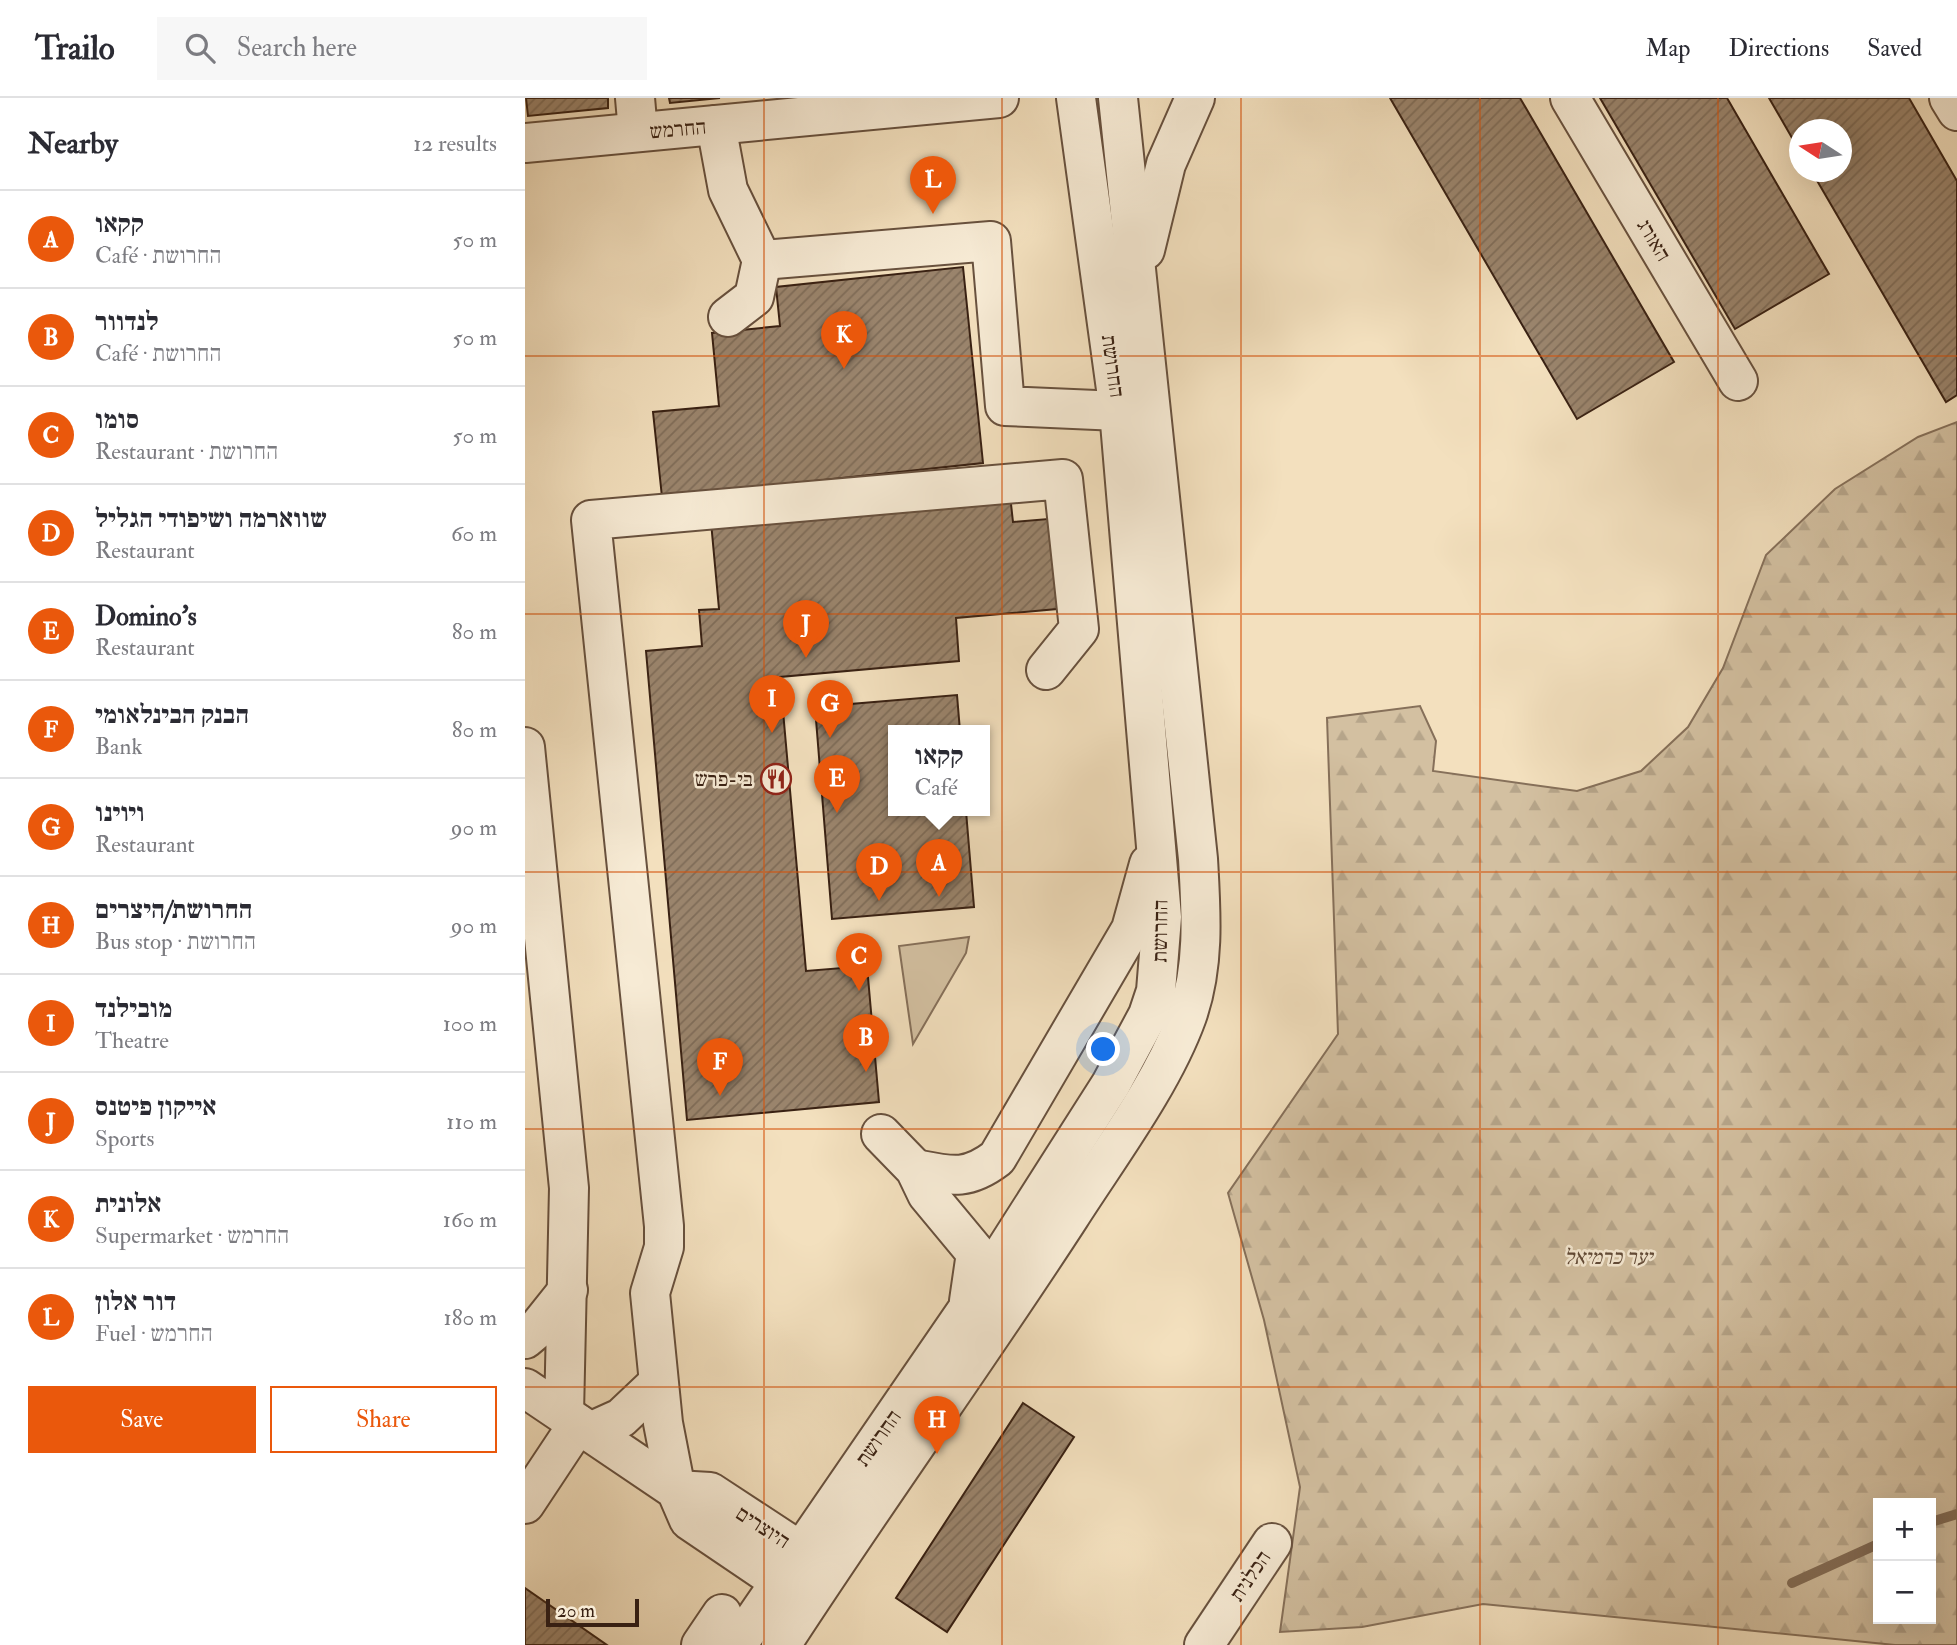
<!DOCTYPE html>
<meta charset="utf-8">
<style>
body{margin:0;font-family:"IM FELL Double Pica","Frank Ruhl Libre",serif;background:#f7f7f7;color:#2b2b33}
.controls{position:absolute;right:21px;bottom:21px;display:grid;overflow:hidden;border-radius:0px;box-shadow:0 7px 28px #0002}
.controls button{width:63px;height:63px;display:grid;place-items:center;padding:0;border:0;border-bottom:2px solid #e1e1e2;background:#fff;color:#2b2b33;font:35px sans-serif}
.compass{position:absolute;left:1264px;top:21px;width:63px;height:63px;border-radius:50%;background:#fff;box-shadow:0 7px 28px #0002;rotate:282deg}
.scale{position:absolute;left:21px;bottom:18px;width:93px;box-sizing:border-box;padding-left:7px;border:4px solid #392113;border-top:0;font-size:19px;line-height:24px;white-space:nowrap;color:#392113;-webkit-text-stroke:5px #f7ebd5;paint-order:stroke}
.you{position:absolute;left:579px;top:952px;width:24px;height:24px;margin:-18px;border:5px solid #fff;border-radius:50%;background:#1a73e8;box-shadow:0 0 0 10px #1a73e833}
.badge{display:grid;place-items:center;width:46px;height:46px;border-radius:50%;background:#ea580c;color:#fff;font-size:23px;font-weight:700}
.pin{position:absolute;translate:-50% -58px;filter:drop-shadow(0 2px 4px #0008)}
.pin::after{content:'';position:absolute;top:37px;width:24px;height:21px;background:inherit;clip-path:polygon(0 0,100% 0,50% 100%)}
.popup{position:absolute;left:363px;top:627px;width:102px;height:91px;box-sizing:border-box;display:grid;place-content:center;border-radius:0px;background:#fff;filter:drop-shadow(0 2px 5px #0005);font-size:23px;white-space:nowrap;color:#7c7c81}
.popup b{font-size:26px;color:#2b2b33}
.popup::after{content:'';position:absolute;left:50%;top:100%;margin-left:-14px;border:14px solid transparent;border-top-color:#fff}
.list{margin:0;padding:0;list-style:none}
h2{display:flex;justify-content:space-between;align-items:center;height:91px;margin:0;padding:0 28px;font-size:30px}
h2 small{font-size:23px;font-weight:400;color:#7c7c81}
.list li{display:grid;grid-template-columns:46px 1fr auto;gap:21px;align-items:center;box-sizing:border-box;height:98px;padding:0 28px;border-top:2px solid #e1e1e2}
.list b{display:block;font-size:26px;white-space:nowrap}
.list p{margin:0;font-size:23px;white-space:nowrap;color:#7c7c81}
.list em{font-size:23px;font-style:normal;color:#7c7c81}
.actions{display:flex;gap:14px;padding:21px 28px}
.actions a{flex:1;padding:16px 0;border:2px solid #ea580c;border-radius:0px;text-align:center;font-size:24px;color:#ea580c}
.actions .main{background:#ea580c;color:#fff}
.icon{flex:none;width:38px;height:38px;fill:none;stroke:currentColor;stroke-width:2;stroke-linecap:round;stroke-linejoin:round}
.map{position:relative;flex:none;width:1432px;height:1547px;overflow:hidden}
header{display:flex;align-items:center;gap:42px;box-sizing:border-box;height:98px;padding:0 35px;background:#fff;border-bottom:2px solid #e1e1e2}
header strong{font-size:33px}
nav{display:flex;gap:38px;margin-inline-start:auto;font-size:24px}
.search{width:490px;height:63px;background:#f7f7f7;display:flex;align-items:center;gap:18px;box-sizing:border-box;padding:0 24px;border-radius:0px;color:#7c7c81;font-size:26px}
main{display:flex}
aside{flex:1;background:#fff}
.map>svg:first-child{display:block}
</style>
<header>
<strong>Trailo</strong>
<div class="search"><svg class="icon" aria-label="search" viewBox="0 0 24 24"><circle cx="10" cy="10" r="6"/><path d="M15 15l6 6"/></svg>Search here</div>
<nav><a>Map</a><a>Directions</a><a>Saved</a></nav>
</header>
<main>
<aside>
<h2>Nearby<small>12 results</small></h2>
<ul class="list">
<li><span class="badge">A</span><div><b>קקאו</b><p>Café · החרושת</p></div><em>50 m</em></li>
<li><span class="badge">B</span><div><b>לנדוור</b><p>Café · החרושת</p></div><em>50 m</em></li>
<li><span class="badge">C</span><div><b>סומו</b><p>Restaurant · החרושת</p></div><em>50 m</em></li>
<li><span class="badge">D</span><div><b>שווארמה ושיפודי הגליל</b><p>Restaurant</p></div><em>60 m</em></li>
<li><span class="badge">E</span><div><b>Domino's</b><p>Restaurant</p></div><em>80 m</em></li>
<li><span class="badge">F</span><div><b>הבנק הבינלאומי</b><p>Bank</p></div><em>80 m</em></li>
<li><span class="badge">G</span><div><b>ויוינו</b><p>Restaurant</p></div><em>90 m</em></li>
<li><span class="badge">H</span><div><b>החרושת/היצרים</b><p>Bus stop · החרושת</p></div><em>90 m</em></li>
<li><span class="badge">I</span><div><b>מובילנד</b><p>Theatre</p></div><em>100 m</em></li>
<li><span class="badge">J</span><div><b>אייקון פיטנס</b><p>Sports</p></div><em>110 m</em></li>
<li><span class="badge">K</span><div><b>אלונית</b><p>Supermarket · החרמש</p></div><em>160 m</em></li>
<li><span class="badge">L</span><div><b>דור אלון</b><p>Fuel · החרמש</p></div><em>180 m</em></li>
</ul>
<div class="actions"><a class="main">Save</a><a>Share</a></div>
</aside>
<div class="map">
<svg width="1432" height="1547" viewBox="0 0 1432 1547">
<defs>
<pattern id="forest-firs" width="22" height="20" patternUnits="userSpaceOnUse" patternTransform="scale(1.75)"><rect width="22" height="20" fill="#d3c0a1"/><path d="M5 1l3.5 6h-7zM16 11l3.5 6h-7z" fill="#b6a58a"/></pattern>
<pattern id="building-hatch" width="6" height="6" patternUnits="userSpaceOnUse" patternTransform="scale(1.75)"><rect width="6" height="6" fill="#9a846c"/><path d="M-1 1l2-2M0 6l6-6M5 7l2-2" fill="none" stroke="#7f6c58"/></pattern>
</defs>
<rect width="100%" height="100%" fill="#f3e0be"/>
<filter id="stains"><feTurbulence type="fractalNoise" baseFrequency=".00286" numOctaves="4"/><feColorMatrix values="0 0 0 0 .2 0 0 0 0 .09 0 0 0 0 .02 0 0 0 .5 -.17"/></filter>
<radialGradient id="worn" r=".72"><stop offset=".6" stop-color="#630" stop-opacity="0"/><stop offset="1" stop-color="#630" stop-opacity=".3"/></radialGradient>
<polygon fill="#d3c0a1" stroke="#86705a" stroke-width="2" points="444,839 441,855 388,946 374,848"/>
<path fill="url(#forest-firs)" stroke="#86705a" stroke-width="2" fill-rule="evenodd" d="M1432,324v1223h-62l-412,-41 -121,23 -82,5 20,-145 -36,-167 -36,-127 110,-159 -11,-316 93,-12 16,35 -3,30 144,20 64,-20 47,-44 35,-59 43,-113 69,-66 83,-52zM1353,1405h53v116h-53z"/>
<g fill="none" stroke-linecap="round" stroke-linejoin="round">
<g stroke="#836d57" stroke-width="10">
<polyline points="1406,1424 1432,1416"/>
<polyline points="1267,1485 1353,1446"/>
</g>
</g>
<g fill="url(#building-hatch)" stroke="#392113" stroke-width="2">
<polygon points="1,0 83,0 83,10 3,18"/>
<polygon points="144,0 195,0 145,5"/>
<polygon points="865,0 995,0 1149,264 1052,321"/>
<polygon points="1075,0 1202,0 1304,176 1210,231"/>
<polygon points="1244,0 1384,0 1432,83 1432,297 1421,304 1287,74 1316,74 1316,32 1274,32 1274,52"/>
<polygon points="438,169 458,365 137,399 128,314 194,308 187,235 255,228 251,189"/>
<polygon points="485,397 488,424 535,420 543,510 431,520 434,563 255,579 281,873 342,868 354,1004 162,1022 121,553 177,548 174,512 194,511 186,424"/>
<polygon points="432,597 435,633 368,633 368,713 441,713 449,809 307,821 290,609"/>
<polygon points="498,1305 549,1339 422,1534 371,1500"/>
<polygon points="0,1490 82,1547 0,1547"/>
</g>
<g fill="none" stroke-linecap="round" stroke-linejoin="round">
<g stroke="#68513e" stroke-width="42">
<g id="minor">
<polyline points="110,0 113,34"/>
<polyline points="1045,0 1213,283"/>
<polyline points="1424,0 1432,13"/>
<polyline points="191,27 203,92 237,162 229,199 203,219"/>
<polyline points="0,45 474,0"/>
<polyline points="620,152 641,66 670,0"/>
<polyline points="237,162 466,143 480,308 594,313"/>
<polyline points="0,649 44,1090 39,1316"/>
<polyline points="356,1036 390,1071 402,1096 451,1155 444,1203"/>
<path d="M390,1071c36,7 52,12 82,-11l134,-229 18,-65"/>
<polyline points="0,1241 12,1231 43,1192"/>
<polyline points="0,1290 151,1392 164,1422 254,1483 278,1486"/>
<polyline points="65,1334 96,1320 133,1285"/>
<polyline points="151,1392 138,1325 125,1195 139,1149 139,1128 66,422 538,381 554,531 521,572"/>
<polyline points="151,1392 185,1394 275,1453 287,1474"/>
<polyline points="0,1406 53,1326"/>
<polyline points="176,1547 197,1516"/>
<polyline points="212,1547 442,1212 586,986 623,917 631,893 637,819 594,313 551,0"/>
<path d="M256,1547c94,-145 195,-284 289,-429 39,-61 93,-133 117,-200 18,-51 14,-105 11,-157l-80,-761"/>
<polyline points="679,1547 747,1445"/>
</g>
</g>
<use href="#minor" stroke="#f7ebd5" stroke-width="38"/>
</g>
<path fill="none" stroke="#d6530d" stroke-width="2" stroke-opacity="0.55" d="M239,0v1547M477,0v1547M716,0v1547M955,0v1547M1193,0v1547M0,258h1432M0,516h1432M0,774h1432M0,1031h1432M0,1289h1432"/>
<defs>
<g id="restaurant-ring" transform="scale(1.575)"><circle r="9.5" fill="#f7ebd5" stroke="#8f2418" stroke-width="1.5"/><path d="M-5-6h1v4h1v-4h1v4h1v-4h1v5L-1.5 .5V6h-2V.5L-5-1ZM5-6V6H3V1.5H1.5Q1.5-4 5-6Z" fill="#8f2418"/></g>
</defs>
<g fill-rule="evenodd">
<use href="#restaurant-ring" x="251" y="681"/>
</g>
<g text-anchor="middle" stroke-width="5" stroke-linejoin="round" paint-order="stroke">
<g font-size="21" fill="#392113" stroke="#f7ebd5">
<text transform="translate(153 31) rotate(-5)" y="7">החרמש</text>
<text transform="translate(1129 142) rotate(59)" y="7">האורג</text>
<text transform="translate(588 268) rotate(82)" y="7">החרושת</text>
<text transform="translate(635 833) rotate(-89)" y="7">החרושת</text>
<text transform="translate(353 1340) rotate(-55)" y="7">החרושת</text>
<text transform="translate(238 1429) rotate(33)" y="7">היוצרים</text>
<text transform="translate(725 1478) rotate(-56)" y="7">הכלנית</text>
</g>
<g font-size="21" fill="#392113" stroke="#f7ebd5" text-anchor="end">
<text x="228" y="688">בי-פרש</text>
</g>
<g font-size="21" font-style="italic" fill="#604936" stroke="#f7ebd5">
<text x="1083" y="1166">יער כרמיאל</text>
</g>
</g>
<rect width="100%" height="100%" filter="url(#stains)"/>
<rect width="100%" height="100%" fill="url(#worn)"/>
</svg>
<div class="controls">
<button>+</button>
<button>−</button>
</div>
<svg class="compass" viewBox="-18 -18 36 36"><path d="M0-13l5 13h-10z" fill="#e53935"/><path d="M0 13l5-13h-10z" fill="#7c7c81"/></svg>
<div class="scale">20 m</div>
<div class="you"></div>
<div class="pin badge" style="left:414px;top:799px">A</div>
<div class="popup"><b>קקאו</b>Café</div>
<div class="pin badge" style="left:341px;top:974px">B</div>
<div class="pin badge" style="left:334px;top:893px">C</div>
<div class="pin badge" style="left:354px;top:803px">D</div>
<div class="pin badge" style="left:312px;top:715px">E</div>
<div class="pin badge" style="left:195px;top:998px">F</div>
<div class="pin badge" style="left:305px;top:640px">G</div>
<div class="pin badge" style="left:412px;top:1356px">H</div>
<div class="pin badge" style="left:247px;top:635px">I</div>
<div class="pin badge" style="left:281px;top:560px">J</div>
<div class="pin badge" style="left:319px;top:271px">K</div>
<div class="pin badge" style="left:408px;top:116px">L</div>
</div>
</main>
